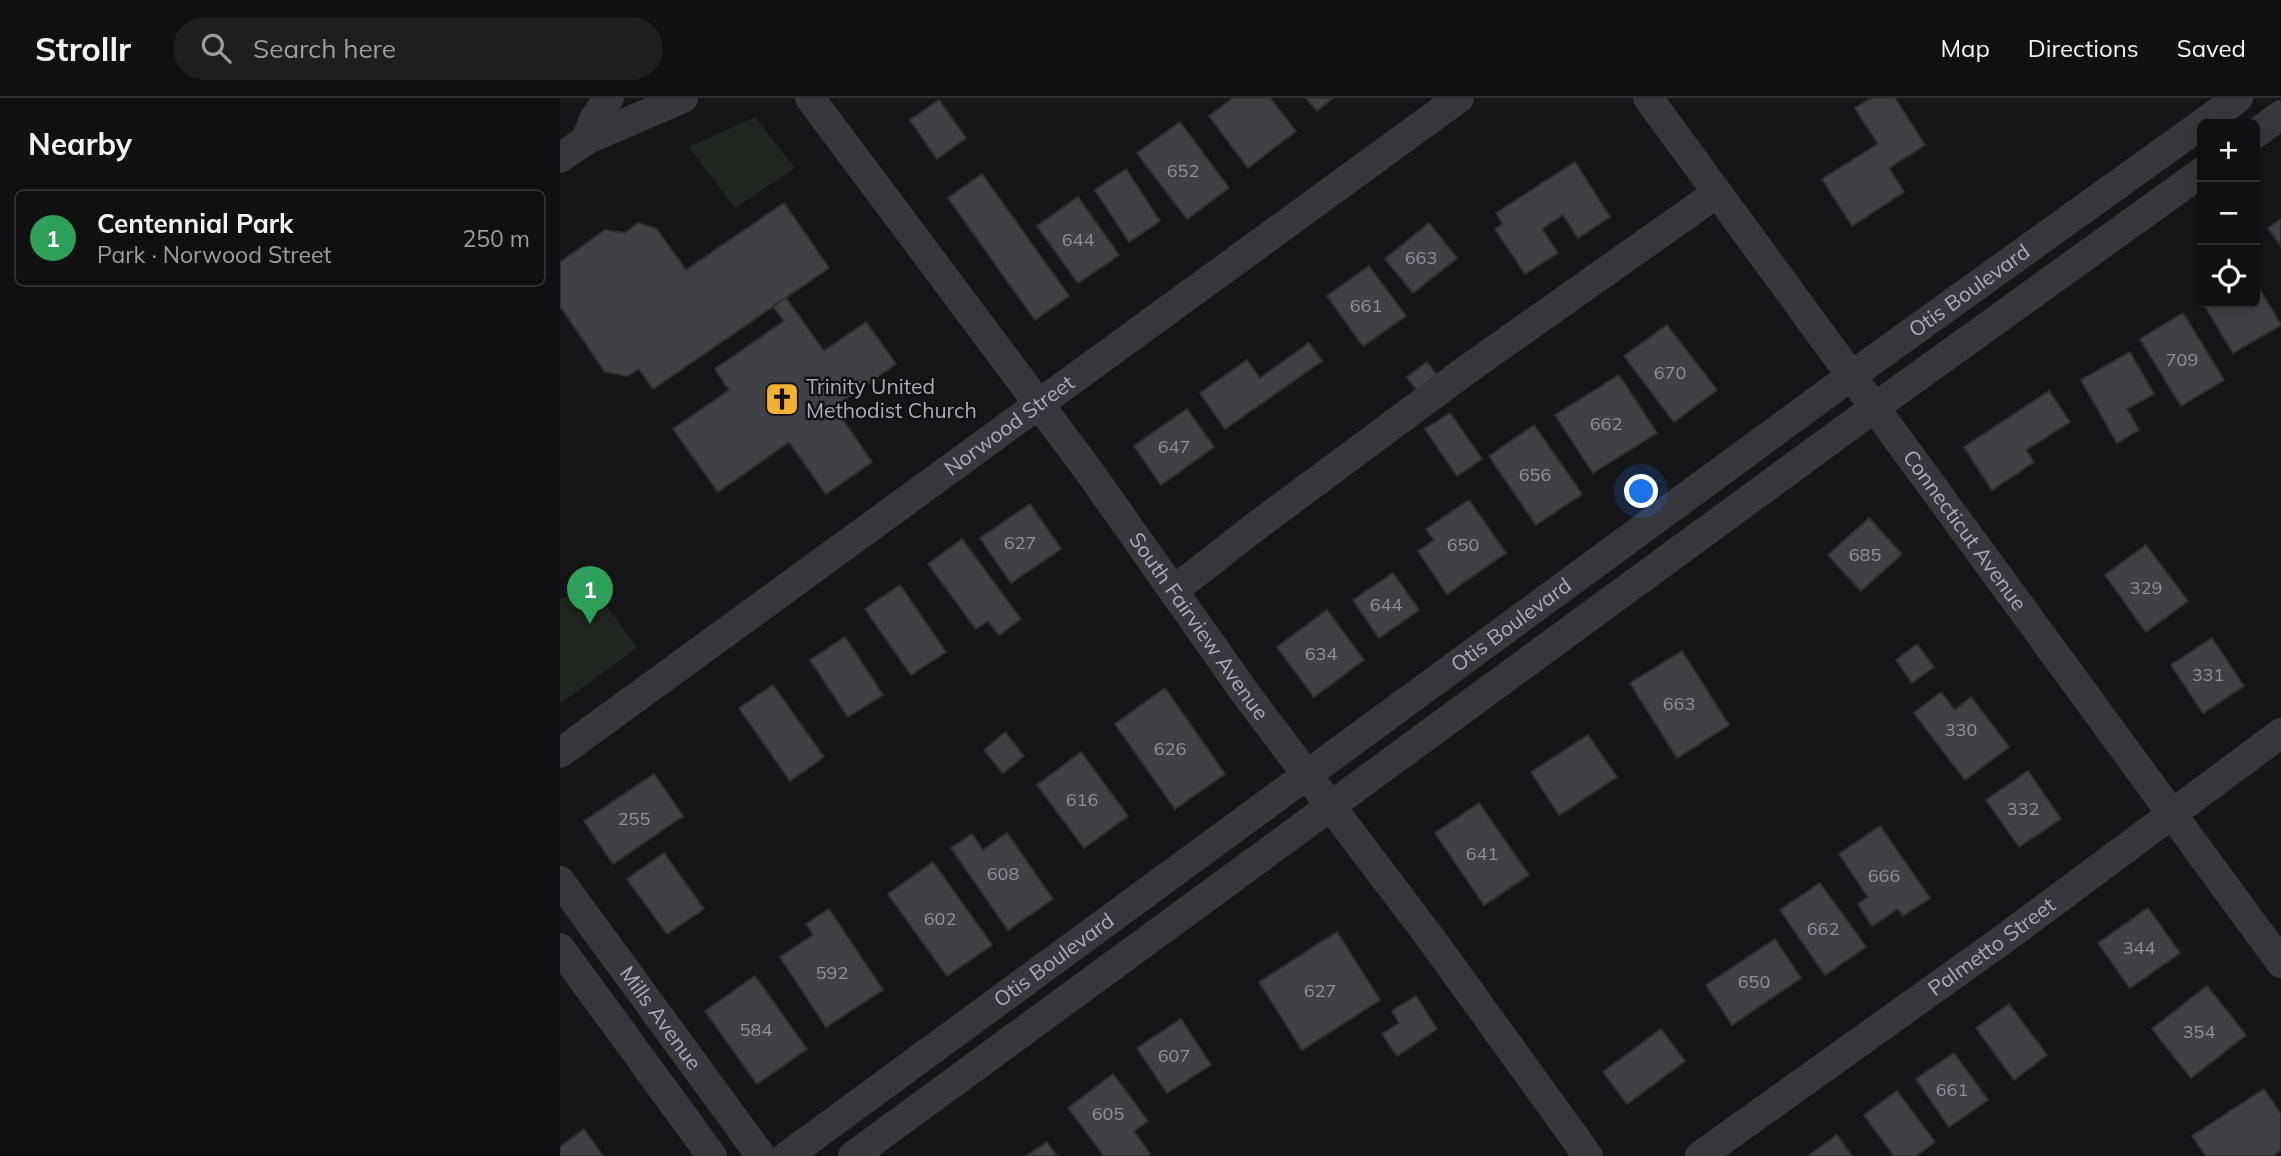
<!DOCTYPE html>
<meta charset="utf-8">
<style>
body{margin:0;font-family:Mulish,sans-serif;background:#1e1e20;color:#f1f3f6}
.controls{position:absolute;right:21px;top:21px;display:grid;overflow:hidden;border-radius:10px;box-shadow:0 4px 18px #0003}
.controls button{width:63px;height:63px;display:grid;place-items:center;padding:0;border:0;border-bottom:2px solid #303032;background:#101012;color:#f1f3f6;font:35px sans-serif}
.you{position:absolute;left:1082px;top:394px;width:24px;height:24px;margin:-18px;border:5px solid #fff;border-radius:50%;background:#1a73e8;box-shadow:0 0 0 10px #1a73e833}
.badge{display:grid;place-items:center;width:46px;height:46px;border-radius:50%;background:#db2777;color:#fff;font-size:23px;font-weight:700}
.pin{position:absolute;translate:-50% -58px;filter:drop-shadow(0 2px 4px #0008)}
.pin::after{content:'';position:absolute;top:37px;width:24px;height:21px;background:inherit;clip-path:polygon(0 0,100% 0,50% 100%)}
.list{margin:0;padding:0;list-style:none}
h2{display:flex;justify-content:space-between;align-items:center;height:91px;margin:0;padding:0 28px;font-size:30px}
h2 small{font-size:23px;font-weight:400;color:#9c9d9f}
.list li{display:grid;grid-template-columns:46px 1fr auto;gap:21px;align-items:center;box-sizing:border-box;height:98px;margin:0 14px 14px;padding:0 14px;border:2px solid #303032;border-radius:10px}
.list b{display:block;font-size:26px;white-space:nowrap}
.list p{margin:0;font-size:23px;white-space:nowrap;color:#9c9d9f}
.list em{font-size:23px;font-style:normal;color:#9c9d9f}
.icon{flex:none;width:38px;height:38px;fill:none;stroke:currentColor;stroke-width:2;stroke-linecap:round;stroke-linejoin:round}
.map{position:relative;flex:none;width:1721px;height:1058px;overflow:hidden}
header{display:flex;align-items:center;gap:42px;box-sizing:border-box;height:98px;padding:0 35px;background:#101012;border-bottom:2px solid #303032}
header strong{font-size:33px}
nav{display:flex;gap:38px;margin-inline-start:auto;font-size:24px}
.search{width:490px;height:63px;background:#1e1e20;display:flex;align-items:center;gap:18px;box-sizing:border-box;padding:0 24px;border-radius:38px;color:#9c9d9f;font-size:26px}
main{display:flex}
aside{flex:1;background:#101012}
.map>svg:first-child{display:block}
</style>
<header>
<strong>Strollr</strong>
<div class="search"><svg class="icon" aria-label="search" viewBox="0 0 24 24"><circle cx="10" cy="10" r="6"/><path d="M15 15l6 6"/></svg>Search here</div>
<nav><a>Map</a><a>Directions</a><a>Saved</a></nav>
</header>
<main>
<aside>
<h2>Nearby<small></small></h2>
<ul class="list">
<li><span class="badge" style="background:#2e9e5b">1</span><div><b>Centennial Park</b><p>Park · Norwood Street</p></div><em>250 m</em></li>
</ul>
</aside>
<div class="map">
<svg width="1721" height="1058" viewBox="0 0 1721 1058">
<rect width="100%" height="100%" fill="#161618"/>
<g fill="#1e261f">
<polygon points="195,19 235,70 175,110 129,49"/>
<polygon points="28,482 77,550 0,606 0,502"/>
</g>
<g fill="#404145" stroke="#303034" stroke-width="2">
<polygon points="673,0 710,0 736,33 688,70 649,18"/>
<polygon points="746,0 773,0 757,13"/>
<polygon points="1311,0 1335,0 1365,47 1329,70 1344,94 1292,128 1262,81 1318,46 1295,10"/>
<polygon points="379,2 406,40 377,61 350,22"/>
<polygon points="620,24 669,90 627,121 577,55"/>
<polygon points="1015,64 1050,119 1018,140 1003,117 982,131 998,155 965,176 935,131 943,126 936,115"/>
<polygon points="566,71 600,123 569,144 535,92"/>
<polygon points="422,76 509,198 475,222 388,100"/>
<polygon points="518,99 559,157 518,185 477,128"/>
<polygon points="224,105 269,170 93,291 79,271 68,278 45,274 0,208 0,164 45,132 65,135 78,125 96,130 126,172"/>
<polygon points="1721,121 1721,148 1708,130"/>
<polygon points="869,125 897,160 853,195 825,161"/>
<polygon points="809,168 846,218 803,248 767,198"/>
<polygon points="1695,183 1721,227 1673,255 1643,205 1695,205"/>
<polygon points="226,200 264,253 306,224 336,266 274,309 312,364 266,396 229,344 158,394 113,331 169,292 155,271 224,223 213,208"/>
<polygon points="1623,215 1664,282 1621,308 1580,241"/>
<polygon points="1107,227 1157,292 1114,324 1064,258"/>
<polygon points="749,245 762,263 665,331 640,295 687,262 700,280"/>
<polygon points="1570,254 1594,296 1567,311 1579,332 1557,345 1521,282"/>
<polygon points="867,264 879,280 859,295 847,279"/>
<polygon points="1059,277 1097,335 1033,375 995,317"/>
<polygon points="1489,293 1510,324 1466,352 1474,364 1432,392 1404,349"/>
<polygon points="627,311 654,349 601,387 574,348"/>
<polygon points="890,315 922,361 897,378 865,331"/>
<polygon points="974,327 1022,396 976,427 929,358"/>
<polygon points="909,402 946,455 887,496 858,453 874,442 866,431"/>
<polygon points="470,406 501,451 451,485 420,440"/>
<polygon points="1309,420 1342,456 1301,493 1268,457"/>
<polygon points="402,441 461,521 439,537 428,523 416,531 368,466"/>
<polygon points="1586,447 1628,503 1586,534 1545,477"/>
<polygon points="833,475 859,512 819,540 793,502"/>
<polygon points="340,487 386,554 351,577 305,511"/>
<polygon points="767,512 804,562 754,599 717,549"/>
<polygon points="285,539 323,597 288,619 250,562"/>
<polygon points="1652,540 1684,588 1643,615 1611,567"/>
<polygon points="1357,546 1374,569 1352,585 1336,562"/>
<polygon points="1122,553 1169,627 1117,660 1070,585"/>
<polygon points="213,587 264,659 230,683 179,610"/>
<polygon points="605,590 665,676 615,711 555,626"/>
<polygon points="1381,594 1395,612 1411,599 1449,649 1405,682 1354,615"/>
<polygon points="445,634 464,658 443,675 424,652"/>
<polygon points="1028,637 1057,679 999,717 971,674"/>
<polygon points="521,654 568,718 524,750 477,687"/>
<polygon points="1468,673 1501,721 1459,749 1426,702"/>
<polygon points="94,676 123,718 53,766 24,723"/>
<polygon points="919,705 969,777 924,807 875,735"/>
<polygon points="1320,728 1370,800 1343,818 1338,811 1312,828 1298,806 1308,799 1279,756"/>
<polygon points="447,735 493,801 448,832 391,750 412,736 423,752"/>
<polygon points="104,755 144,811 107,836 67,781"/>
<polygon points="373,764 432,847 387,878 328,796"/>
<polygon points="1260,785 1306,849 1265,877 1220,812"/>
<polygon points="1588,810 1620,855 1570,890 1538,845"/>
<polygon points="269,811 323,892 266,929 220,859 253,837 246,826"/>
<polygon points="777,834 820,902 742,952 699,884"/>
<polygon points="1215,841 1241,880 1172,927 1146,887"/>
<polygon points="195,878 247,951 197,986 145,913"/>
<polygon points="1647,888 1686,937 1631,980 1592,931"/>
<polygon points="856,898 877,931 837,958 822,936 839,925 832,913"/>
<polygon points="1449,906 1487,957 1454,982 1416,930"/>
<polygon points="621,921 651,967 607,995 577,950"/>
<polygon points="1101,931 1125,963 1067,1006 1043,974"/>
<polygon points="1394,955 1428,1002 1389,1029 1356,981"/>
<polygon points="553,976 588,1023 574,1033 590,1056 587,1058 544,1058 508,1010"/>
<polygon points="1704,991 1721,1016 1721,1052 1712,1058 1646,1058 1632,1038"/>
<polygon points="1337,993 1375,1044 1356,1058 1334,1058 1304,1017"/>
<polygon points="24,1031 43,1058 0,1058 0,1049"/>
<polygon points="1277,1037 1292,1058 1248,1058"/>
<polygon points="487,1044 497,1058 466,1058"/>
</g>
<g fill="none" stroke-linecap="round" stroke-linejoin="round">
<g stroke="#37383d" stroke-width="30">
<path id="s1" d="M250,0l281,376 157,223 184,243 156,216"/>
<path id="s2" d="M1088,0l633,865"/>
<polyline points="1695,36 1721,17"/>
<polyline points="26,42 34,21 49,0"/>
<polyline points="0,60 26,42 123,0"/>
<polyline points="613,493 695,429 905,273 1157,95"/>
<path id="s3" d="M0,655l899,-655"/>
<path id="s4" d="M0,783l201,275"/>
<polyline points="0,850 152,1058"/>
<path id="s5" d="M227,1058l1064,-780 387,-278"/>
<polyline points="293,1058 1314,310 1642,74"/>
<path id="s6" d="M1140,1058l305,-218 276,-205"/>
</g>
</g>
<defs>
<g id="church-square" transform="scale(1.75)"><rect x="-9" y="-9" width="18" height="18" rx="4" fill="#f2b134" stroke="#111113"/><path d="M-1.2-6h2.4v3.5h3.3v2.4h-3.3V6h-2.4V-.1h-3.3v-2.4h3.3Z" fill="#111"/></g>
</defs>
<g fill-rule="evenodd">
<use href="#church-square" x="222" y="301"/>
</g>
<g text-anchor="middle" stroke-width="5" stroke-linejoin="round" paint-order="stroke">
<g font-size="18" fill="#8e929b">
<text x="623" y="79">652</text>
<text x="518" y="148">644</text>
<text x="861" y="166">663</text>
<text x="806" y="214">661</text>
<text x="1622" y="268">709</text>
<text x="1110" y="281">670</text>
<text x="1046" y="332">662</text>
<text x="614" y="355">647</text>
<text x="975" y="383">656</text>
<text x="460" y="451">627</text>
<text x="903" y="453">650</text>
<text x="1305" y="463">685</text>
<text x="1586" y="496">329</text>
<text x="826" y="513">644</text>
<text x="761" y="562">634</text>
<text x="1648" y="583">331</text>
<text x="1119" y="612">663</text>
<text x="1401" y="638">330</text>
<text x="610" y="657">626</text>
<text x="522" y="708">616</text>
<text x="1463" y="717">332</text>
<text x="74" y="727">255</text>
<text x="922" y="762">641</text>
<text x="443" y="782">608</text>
<text x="1324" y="784">666</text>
<text x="380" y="827">602</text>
<text x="1263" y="837">662</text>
<text x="1579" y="856">344</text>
<text x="272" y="881">592</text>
<text x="1194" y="890">650</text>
<text x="760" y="899">627</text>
<text x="196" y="938">584</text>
<text x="1639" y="940">354</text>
<text x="614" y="964">607</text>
<text x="1392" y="998">661</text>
<text x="548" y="1022">605</text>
</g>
<g font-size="21" fill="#a8adb8" stroke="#111113">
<text dy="7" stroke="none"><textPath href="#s5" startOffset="1465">Otis Boulevard</textPath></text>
<text dy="7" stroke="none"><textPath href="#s3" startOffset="556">Norwood Street</textPath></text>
<text dy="7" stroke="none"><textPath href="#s2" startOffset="536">Connecticut Avenue</textPath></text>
<text dy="7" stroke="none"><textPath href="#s5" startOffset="898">Otis Boulevard</textPath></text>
<text dy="7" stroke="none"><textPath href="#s1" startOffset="656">South Fairview Avenue</textPath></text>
<text dy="7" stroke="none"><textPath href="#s6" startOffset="359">Palmetto Street</textPath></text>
<text dy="7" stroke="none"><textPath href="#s5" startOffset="331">Otis Boulevard</textPath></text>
<text dy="7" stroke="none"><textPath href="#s4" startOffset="170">Mills Avenue</textPath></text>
</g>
<g font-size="21" fill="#a8adb8" stroke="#111113" text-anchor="start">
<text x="246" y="296">Trinity United<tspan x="246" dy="24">Methodist Church</tspan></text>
</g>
</g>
</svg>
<div class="controls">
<button>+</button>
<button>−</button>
<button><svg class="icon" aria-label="locate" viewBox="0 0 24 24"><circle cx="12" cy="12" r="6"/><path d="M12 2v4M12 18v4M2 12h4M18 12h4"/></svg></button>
</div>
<div class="you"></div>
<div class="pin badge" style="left:30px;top:526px;background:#2e9e5b">1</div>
</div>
</main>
